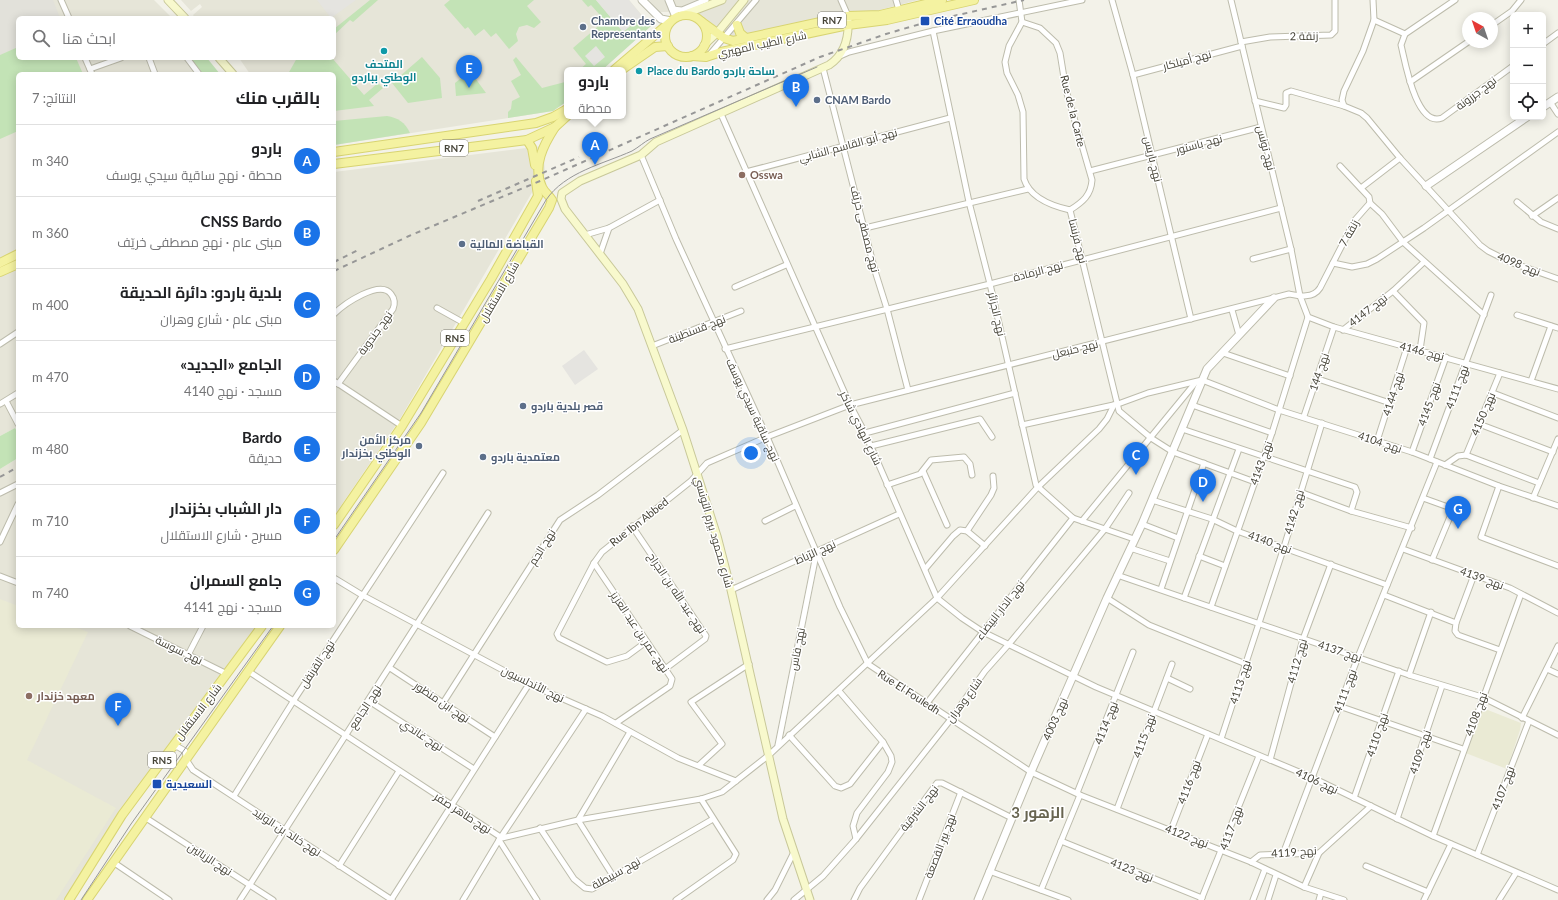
<!DOCTYPE html>
<html lang="ar">
<meta charset="utf-8">
<style>
body{margin:0;font-family:Lato,Cairo,sans-serif;background:#f6f6f6;color:#202124;direction:rtl}
.controls{position:absolute;right:12px;top:12px;display:grid;overflow:hidden;border-radius:6px;box-shadow:0 2px 10px #0003}
.controls button{width:36px;height:36px;display:grid;place-items:center;padding:0;border:0;border-bottom:1px solid #e0e0e0;background:#fff;color:#202124;font:20px sans-serif}
.compass{position:absolute;left:1462px;top:12px;width:36px;height:36px;border-radius:50%;background:#fff;box-shadow:0 2px 10px #0003;rotate:320deg}
.you{position:absolute;left:751px;top:453px;width:14px;height:14px;margin:-10px;border:3px solid #fff;border-radius:50%;background:#1a73e8;box-shadow:0 0 0 6px #1a73e833}
.badge{display:grid;place-items:center;width:26px;height:26px;border-radius:50%;background:#1a73e8;color:#fff;font-size:13px;font-weight:700}
.pin{position:absolute;translate:-50% -33px;filter:drop-shadow(0 1px 2px #0008)}
.pin::after{content:'';position:absolute;top:21px;width:14px;height:12px;background:inherit;clip-path:polygon(0 0,100% 0,50% 100%)}
.popup{position:absolute;left:564px;top:67px;width:62px;height:52px;box-sizing:border-box;display:grid;place-content:center;border-radius:6px;background:#fff;filter:drop-shadow(0 1px 3px #0005);font-size:13px;white-space:nowrap;color:#757577}
.popup b{font-size:15px;color:#202124}
.popup::after{content:'';position:absolute;left:50%;top:100%;margin-left:-8px;border:8px solid transparent;border-top-color:#fff}
.list{margin:0;padding:0;list-style:none}
h2{display:flex;justify-content:space-between;align-items:center;height:52px;margin:0;padding:0 16px;font-size:17px}
h2 small{font-size:13px;font-weight:400;color:#757577}
.list li{display:grid;grid-template-columns:26px 1fr auto;gap:12px;align-items:center;box-sizing:border-box;height:72px;padding:0 16px;border-top:1px solid #e0e0e0}
.list b{display:block;font-size:15px;white-space:nowrap}
.list p{margin:0;font-size:13px;white-space:nowrap;color:#757577}
.list em{font-size:13px;font-style:normal;color:#757577}
.icon{flex:none;width:22px;height:22px;fill:none;stroke:currentColor;stroke-width:2;stroke-linecap:round;stroke-linejoin:round}
.map{position:relative;flex:none;width:1558px;height:900px;overflow:hidden;direction:ltr}
.search{position:absolute;background:#fff;box-shadow:0 2px 10px #0003;left:16px;top:16px;width:320px;height:44px;display:flex;align-items:center;gap:10px;box-sizing:border-box;padding:0 14px;border-radius:6px;color:#757577;font-size:15px}
.panel{position:absolute;background:#fff;box-shadow:0 2px 10px #0003;left:16px;top:72px;width:320px;height:556px;border-radius:6px;direction:rtl}
.map>svg:first-child{display:block}
</style>
<div class="map">
<svg width="1558" height="900" viewBox="0 0 1558 900">
<rect width="100%" height="100%" fill="#f3f2e9"/>
<g fill="#e6e5d8">
<polygon points="0,0 154,0 172,18 18,18 18,58 190,58 203,74 18,74 18,433 15,428 0,436"/>
<polygon points="181,0 629,0 651,26 602,70 567,70 567,80 565,82 567,86 567,100 553,111 334,145 334,74 250,74 239,58 334,58 334,18 199,18 198,17 195,18 193,15 202,7 200,4 191,11"/>
<polygon points="649,0 918,0 845,19 731,41 700,19 686,12 659,12"/>
<polygon points="543,146 545,174 534,189 400,419 334,516 334,172"/>
<polygon points="18,458 18,626 257,626 210,691 65,900 0,900 0,469"/>
</g>
<polygon fill="#e2e1da" points="0,0 53,0 60,18 18,18 18,47 0,55"/>
<g fill="#eaead4">
<polygon points="0,599 18,606 18,626 72,626 88,632 27,760 116,808 56,900 0,900"/>
<polygon points="1480,707 1521,723 1520,730 1507,769 1463,752"/>
</g>
<g fill="#c3e3b6">
<polygon points="370,0 378,0 353,22 350,20 334,35 334,29"/>
<polygon points="450,0 534,0 527,6 541,22 534,28 527,25 519,27 516,34 518,41 509,49 496,33 491,37 484,29 475,36 468,27 465,29 444,5"/>
<polygon points="582,0 596,0 623,32 642,16 651,26 602,70 579,70 586,64 573,48 602,23 597,17 599,14 591,5 588,7"/>
<polygon points="18,47 18,58 76,58 83,74 18,74 18,131 0,139 0,55"/>
<polygon points="422,57 440,78 442,98 408,103 392,83"/>
<polygon points="516,57 542,88 565,82 567,86 566,102 553,111 508,118 508,112 511,109 512,101 520,97 511,81 521,75 513,60"/>
<polygon points="190,58 207,58 220,74 203,74"/>
<polygon points="297,58 332,58 364,95 378,83 383,88 369,100 374,106 334,111 334,74 288,74"/>
<polygon points="470,71 486,93 456,96 455,83"/>
<path d="M387,116c11,2 18,6 23,17l-76,12v-24z"/>
<polygon points="15,428 18,433 18,458 0,469 0,436"/>
</g>
<g fill="#e5e4e0">
<polygon points="317,0 356,0 331,18"/>
<polygon points="596,0 629,0 642,16 623,32"/>
<polygon points="596,46 605,57 594,66 585,56"/>
<polygon points="584,350 598,369 575,385 562,366"/>
</g>
<g fill="none" stroke-linecap="round" stroke-linejoin="round">
<g stroke="#bdbcac" stroke-width="7">
<g id="minor">
<polyline points="61,0 69,18"/>
<polyline points="841,0 848,16"/>
<polyline points="896,0 899,10"/>
<path d="M1019,0l3,22 -13,24 -4,16 2,11 11,22 5,17 1,67c6,19 28,27 46,31"/>
<polyline points="1112,0 1133,75 1191,319"/>
<polyline points="1231,0 1291,249 1300,296 1308,317 1334,327 1558,389"/>
<polyline points="1373,0 1374,20 1363,51 1344,91 1342,100 1344,106 1361,113 1367,118 1400,158 1480,245 1488,251 1510,262 1558,279"/>
<path d="M1455,0l-50,34 -4,11c4,16 15,83 41,73l71,-52"/>
<polyline points="672,9 682,10 706,0"/>
<polyline points="1374,20 1405,34"/>
<path d="M1022,22l18,6 16,15 4,10 6,37 26,90c-1,15 -9,22 -22,30"/>
<polyline points="1492,25 1512,11 1521,0"/>
<polyline points="933,31 969,202 990,284 1036,485 1073,518 1134,539"/>
<polyline points="1241,42 1270,37 1331,35 1335,31 1335,0"/>
<polyline points="1543,44 1558,33"/>
<polyline points="710,54 756,0"/>
<polyline points="840,56 849,52 933,31 1082,0"/>
<polyline points="85,58 92,74"/>
<polyline points="149,58 155,74"/>
<polyline points="187,58 199,74"/>
<polyline points="823,68 875,271 887,309 908,390"/>
<polyline points="90,69 121,58"/>
<polyline points="1133,75 1242,46"/>
<polyline points="1410,82 1468,42"/>
<polyline points="1255,101 1284,108 1286,105 1286,93 1291,91 1344,106"/>
<polyline points="1550,102 1558,114"/>
<polyline points="721,114 850,405 865,433 937,598 962,618 983,632 1096,687 1311,777 1433,836 1558,890"/>
<polyline points="641,155 676,239 767,437 840,607 868,664 1031,772 1080,795 1251,862 1304,887 1344,900"/>
<polyline points="1090,171 1261,127"/>
<polyline points="746,172 950,118"/>
<polyline points="1361,188 1400,158"/>
<polyline points="1517,202 1541,222 1558,229"/>
<polyline points="1370,203 1382,214 1403,242 1484,315"/>
<polyline points="1070,210 1119,411 1151,438 1173,452 1255,482"/>
<polyline points="1532,216 1558,198"/>
<polyline points="865,228 1028,189"/>
<polyline points="585,235 609,228 660,200"/>
<polyline points="600,254 609,228"/>
<polyline points="1253,259 1291,249"/>
<polyline points="1333,263 1352,267 1367,264 1377,259 1424,228 1558,132"/>
<polyline points="735,287 786,265"/>
<polyline points="1393,291 1424,262"/>
<polyline points="437,308 464,323"/>
<polyline points="1232,310 1239,335"/>
<path d="M334,314c10,-10 46,-35 57,-20 4,5 4,10 2,15l-55,75"/>
<polyline points="1517,315 1558,328"/>
<polyline points="1343,330 1393,291 1424,323 1420,350"/>
<polyline points="0,344 18,332"/>
<polyline points="652,346 741,311"/>
<polyline points="725,349 990,284 1281,208"/>
<polyline points="1223,353 1290,376"/>
<polyline points="1318,379 1390,403"/>
<polyline points="334,381 402,426"/>
<polyline points="1531,381 1551,326"/>
<polyline points="1493,393 1558,418"/>
<polyline points="6,401 18,424"/>
<polyline points="0,404 18,393"/>
<polyline points="1192,405 1272,433"/>
<polyline points="1304,416 1334,327"/>
<polyline points="1479,424 1553,452"/>
<polyline points="1022,425 1118,404 1148,393 1202,380 1279,410 1412,452 1499,486 1558,506"/>
<polyline points="1182,429 1355,487 1357,492 1351,511"/>
<polyline points="865,433 1015,393"/>
<polyline points="1377,441 1407,347"/>
<polyline points="871,446 980,419 992,437"/>
<polyline points="1412,452 1446,357"/>
<polyline points="1466,455 1500,373"/>
<polyline points="1430,459 1491,295"/>
<polyline points="1445,465 1458,456 1466,455 1539,483"/>
<polyline points="923,471 947,525"/>
<polyline points="887,485 920,474 931,460 964,457 970,464 972,475"/>
<polyline points="1499,486 1481,537 1558,566"/>
<polyline points="1300,492 1351,511 1412,528"/>
<polyline points="0,493 18,484"/>
<polyline points="1423,498 1448,507 1452,512 1432,560"/>
<polyline points="1533,498 1558,439"/>
<polyline points="1152,500 1212,519 1237,531 1387,585"/>
<polyline points="765,521 795,506"/>
<polyline points="1082,521 1196,382"/>
<polyline points="1142,524 1178,538"/>
<polyline points="632,526 706,636 705,639 665,669"/>
<polyline points="967,531 991,495 994,488 993,476"/>
<polyline points="0,542 18,504"/>
<polyline points="1130,548 1170,561"/>
<polyline points="1403,549 1510,588 1558,613"/>
<polyline points="1199,556 1225,566"/>
<polyline points="594,563 672,679 670,686 616,723"/>
<polyline points="925,569 953,536 960,530 967,531 985,546"/>
<polyline points="1117,575 1409,675 1482,697 1558,735"/>
<polyline points="0,576 18,583"/>
<polyline points="334,578 362,595 529,684 602,716 678,758 736,781"/>
<polyline points="1161,589 1204,463"/>
<polyline points="731,590 899,514"/>
<polyline points="1384,595 1456,623 1455,631 1458,635 1500,650"/>
<polyline points="1107,598 1149,625 1246,664"/>
<polyline points="1184,598 1239,449"/>
<polyline points="1211,607 1272,433 1308,317"/>
<polyline points="1456,623 1474,575"/>
<polyline points="130,626 227,674"/>
<path d="M646,642l-19,14 -20,6 -48,-24 -2,-4 37,-71 8,-11 89,-71 16,-18 60,-26 83,-32 439,-111c10,2 24,5 31,-6l35,-68 15,-17 -1,-6 -29,-31"/>
<polyline points="188,655 203,626"/>
<polyline points="390,668 495,737"/>
<polyline points="1547,669 1558,674"/>
<polyline points="248,671 502,838 578,820 701,799 722,792 769,755 937,598 1037,488 1099,429 1107,419 1114,405"/>
<polyline points="1409,675 1431,612"/>
<polyline points="1167,678 1190,689"/>
<polyline points="369,701 474,769"/>
<polyline points="443,703 560,520 598,495 683,430"/>
<polyline points="927,703 1073,518"/>
<polyline points="1339,706 1463,749"/>
<polyline points="1522,718 1558,646"/>
<polyline points="789,735 835,786 841,788 850,784 883,742 839,691"/>
<polyline points="1221,739 1284,547 1322,423"/>
<polyline points="778,745 816,555"/>
<polyline points="172,747 178,747 185,751 187,761 193,770 392,900"/>
<polyline points="1270,760 1303,639 1331,564"/>
<polyline points="699,765 722,744 691,702 749,664"/>
<polyline points="1077,793 1133,652"/>
<polyline points="234,796 294,700 443,473"/>
<polyline points="1354,798 1399,671"/>
<polyline points="1117,809 1172,664"/>
<polyline points="146,818 273,900"/>
<polyline points="1397,819 1442,686"/>
<polyline points="540,828 574,879 585,888 592,889 713,819"/>
<polyline points="1171,830 1208,734"/>
<polyline points="1433,836 1521,594"/>
<polyline points="856,839 853,826 857,813 888,772 892,762 891,756 883,742"/>
<polyline points="499,840 537,900"/>
<polyline points="1061,841 1202,898"/>
<polyline points="1283,854 1358,657 1437,462"/>
<polyline points="1477,855 1529,721"/>
<polyline points="113,862 169,900"/>
<polyline points="1251,862 1260,855 1319,853 1371,806"/>
<polyline points="339,866 399,771"/>
<polyline points="1366,866 1428,892"/>
<polyline points="989,871 1068,900"/>
<polyline points="613,876 578,820 630,732"/>
<polyline points="1304,887 1319,853"/>
<polyline points="1041,890 1080,795"/>
<polyline points="240,900 488,513"/>
<polyline points="391,900 529,684"/>
<polyline points="463,900 499,840 586,709"/>
<polyline points="676,900 733,860 736,854 701,799"/>
<polyline points="767,900 775,890 793,854"/>
<polyline points="794,900 823,876 856,839 951,719 985,671 1009,644 1105,529 1129,493"/>
<polyline points="854,900 860,888 937,783 942,783 1012,818"/>
<polyline points="919,900 961,792"/>
<polyline points="1201,900 1259,756"/>
<polyline points="1253,900 1265,869"/>
<polyline points="1268,900 1276,875"/>
<polyline points="1319,900 1321,893"/>
<polyline points="1424,900 1451,844"/>
<polyline points="1499,900 1516,873"/>
</g>
</g>
<g stroke="#bdbcac" stroke-width="9">
<g id="tertiary">
<polyline points="642,0 661,19 671,21"/>
<polyline points="669,0 676,17"/>
<polyline points="1543,107 1558,97"/>
<polyline points="1426,186 1527,117"/>
<polyline points="978,900 1031,772 1107,598 1142,524 1207,369 1274,298"/>
</g>
</g>
<g stroke="#c8c899" stroke-width="9">
<g id="secondary">
<polyline points="168,0 185,18"/>
<polyline points="680,16 722,0"/>
<polyline points="704,45 717,33 744,0"/>
<polyline points="219,58 233,74"/>
<path d="M810,900l-27,-81 -52,-229 -14,-54 -34,-106 -45,-121 -15,-25 -58,-75 -4,-10 1,-6 18,-12 61,-26 15,-13 173,-77c15,-10 20,-27 19,-45"/>
</g>
</g>
<g stroke="#d8d472" stroke-width="10">
<g id="primary">
<circle cx="686" cy="36" r="21"/>
<polyline points="702,22 724,38 733,41 848,16 880,15 942,0"/>
<polyline points="737,25 740,33 747,39"/>
<polyline points="692,56 706,57 721,52 848,25 887,20 974,0"/>
<polyline points="623,69 655,47 668,46"/>
<polyline points="614,70 669,23"/>
<polyline points="527,140 532,148 535,165"/>
<polyline points="334,152 536,123 553,117 567,109"/>
<polyline points="334,164 527,140 555,127 567,116"/>
<polyline points="0,263 18,254"/>
<polyline points="0,272 18,264"/>
<polyline points="334,525 402,426 491,279 538,196 536,181"/>
<path d="M334,550l87,-127 128,-215 3,-8c-3,-5 -8,-8 -10,-13 -10,-21 2,-43 13,-60"/>
<polyline points="69,900 122,815 262,626"/>
<polyline points="87,900 280,626"/>
</g>
</g>
<use href="#minor" stroke="#fff" stroke-width="5"/>
<use href="#tertiary" stroke="#fff" stroke-width="7"/>
<use href="#secondary" stroke="#f8f9cd" stroke-width="7"/>
<use href="#primary" stroke="#f4f2a1" stroke-width="8"/>
<g stroke="#979797" stroke-width="1">
<path d="M334,540l87,-127 125,-213c19,-28 57,-36 86,-49 7,-4 12,-9 18,-12l167,-72"/>
<polyline points="81,900 131,824 273,626"/>
</g>
<g stroke="#979797" stroke-width="2" stroke-dasharray="5 5" stroke-linecap="butt">
<polyline points="478,201 579,157"/>
<polyline points="334,262 358,250"/>
<polyline points="334,271 409,236 540,181 820,57 886,34 927,22 1024,0"/>
<polyline points="0,477 18,467"/>
</g>
</g>
<g fill="#1a4fb4" stroke="#fff" stroke-width="1.5">
<rect x="920" y="16" width="10" height="10" rx="2"/>
<rect x="152" y="779" width="10" height="10" rx="2"/>
</g>
<g fill="#5c6f8a" stroke="#fff" stroke-width="1.5">
<circle cx="583" cy="27" r="4"/>
<circle cx="817" cy="100" r="4"/>
<circle cx="462" cy="244" r="4"/>
<circle cx="523" cy="406" r="4"/>
<circle cx="419" cy="446" r="4"/>
<circle cx="483" cy="457" r="4"/>
</g>
<g fill="#0f9aa8" stroke="#fff" stroke-width="1.5">
<circle cx="384" cy="51" r="4"/>
<circle cx="639" cy="71" r="4"/>
</g>
<g fill="#8d6e63" stroke="#fff" stroke-width="1.5">
<circle cx="742" cy="175" r="4"/>
<circle cx="29" cy="696" r="4"/>
</g>
<g text-anchor="middle" stroke-width="3" stroke-linejoin="round" paint-order="stroke">
<g fill="#fff" stroke="#7e7c74" stroke-width="1">
<rect x="818" y="12" width="28" height="16" rx="3"/>
<rect x="440" y="140" width="28" height="16" rx="3"/>
<rect x="441" y="330" width="28" height="16" rx="3"/>
<rect x="148" y="752" width="28" height="16" rx="3"/>
</g>
<g font-size="10" font-weight="bold" fill="#464438">
<text x="832" y="24">RN7</text>
<text x="454" y="152">RN7</text>
<text x="455" y="342">RN5</text>
<text x="162" y="764">RN5</text>
</g>
<g font-size="11" font-weight="bold" fill="#4e5e75" stroke="#fff" text-anchor="start">
<text x="591" y="25">Chambre des<tspan x="591" dy="13">Representants</tspan></text>
<text x="825" y="104">CNAM Bardo</text>
<text x="470" y="248">القباضة المالية</text>
<text x="531" y="410">قصر بلدية باردو</text>
<text x="411" y="444" text-anchor="end">مركز الأمن<tspan x="411" dy="13">الوطني بخزندار</tspan></text>
<text x="491" y="461">معتمدية باردو</text>
</g>
<g font-size="11" font-weight="bold" fill="#164399" stroke="#fff" text-anchor="start">
<text x="934" y="25">Cité Erraoudha</text>
<text x="166" y="788">السعيدية</text>
</g>
<g font-size="11" fill="#464438" stroke="#fff">
<text transform="translate(1304 36) rotate(-1)" y="4">زنقة 2</text>
<text transform="translate(762 44) rotate(-12)" y="4">شارع الطيب المهيري</text>
<text transform="translate(1187 60) rotate(-15)" y="4">نهج أميلكار</text>
<text transform="translate(1476 93) rotate(-37)" y="4">نهج جرزونة</text>
<text transform="translate(1073 111) rotate(76)" y="4">Rue de la Carte</text>
<text transform="translate(1199 144) rotate(-15)" y="4">نهج باستور</text>
<text transform="translate(848 145) rotate(-15)" y="4">نهج أبو القاسم الشابي</text>
<text transform="translate(1266 148) rotate(76)" y="4">نهج تونس</text>
<text transform="translate(1153 159) rotate(76)" y="4">نهج باريس</text>
<text transform="translate(865 229) rotate(76)" y="4">نهج مصطفى خريّف</text>
<text transform="translate(1349 233) rotate(-61)" y="4">زنقة 7</text>
<text transform="translate(1078 241) rotate(76)" y="4">نهج فرنسا</text>
<text transform="translate(1519 264) rotate(22)" y="4">نهج 4098</text>
<text transform="translate(1038 271) rotate(-15)" y="4">نهج الرمادة</text>
<text transform="translate(499 292) rotate(-60)" y="4">شارع الاستقلال</text>
<text transform="translate(1368 310) rotate(-38)" y="4">نهج 4147</text>
<text transform="translate(997 314) rotate(77)" y="4">نهج الجزائر</text>
<text transform="translate(697 329) rotate(-21)" y="4">نهج قسنطينة</text>
<text transform="translate(375 333) rotate(-54)" y="4">نهج جندوبة</text>
<text transform="translate(1075 349) rotate(-14)" y="4">نهج حنبعل</text>
<text transform="translate(1422 351) rotate(14)" y="4">نهج 4146</text>
<text transform="translate(1319 372) rotate(-71)" y="4">نهج 144</text>
<text transform="translate(1457 387) rotate(-69)" y="4">نهج 4111</text>
<text transform="translate(1393 394) rotate(-72)" y="4">نهج 4144</text>
<text transform="translate(1429 404) rotate(-70)" y="4">نهج 4145</text>
<text transform="translate(753 410) rotate(65)" y="4">نهج ساقية سيدي يوسف</text>
<text transform="translate(1483 414) rotate(-67)" y="4">نهج 4150</text>
<text transform="translate(861 428) rotate(64)" y="4">شارع الهادي شاكر</text>
<text transform="translate(1380 442) rotate(18)" y="4">نهج 4104</text>
<text transform="translate(1261 463) rotate(-70)" y="4">نهج 4143</text>
<text transform="translate(1294 512) rotate(-74)" y="4">نهج 4142</text>
<text transform="translate(639 522) rotate(-38)" y="4">Rue Ibn Abbed</text>
<text transform="translate(714 532) rotate(74)" y="4">شارع محمود بيرم التونسي</text>
<text transform="translate(1270 542) rotate(20)" y="4">نهج 4140</text>
<text transform="translate(542 547) rotate(-58)" y="4">نهج الجم</text>
<text transform="translate(815 552) rotate(-24)" y="4">نهج الرّباط</text>
<text transform="translate(1482 578) rotate(20)" y="4">نهج 4139</text>
<text transform="translate(677 593) rotate(56)" y="4">نهج عبد الله بن الجراح</text>
<text transform="translate(1000 610) rotate(-52)" y="4">نهج الدار البيضاء</text>
<text transform="translate(640 632) rotate(56)" y="4">نهج عمر بن عبد العزيز</text>
<text transform="translate(797 649) rotate(-79)" y="4">نهج فاس</text>
<text transform="translate(179 650) rotate(26)" y="4">نهج سوسة</text>
<text transform="translate(1340 651) rotate(18)" y="4">نهج 4137</text>
<text transform="translate(1297 661) rotate(-74)" y="4">نهج 4112</text>
<text transform="translate(317 664) rotate(-57)" y="4">نهج القرنفل</text>
<text transform="translate(1240 682) rotate(-72)" y="4">نهج 4113</text>
<text transform="translate(533 684) rotate(26)" y="4">نهج الأندلسيون</text>
<text transform="translate(1345 691) rotate(-69)" y="4">نهج 4111</text>
<text transform="translate(909 692) rotate(33)" y="4">Rue El Fouledh</text>
<text transform="translate(964 700) rotate(-54)" y="4">شارع وهران</text>
<text transform="translate(442 702) rotate(34)" y="4">نهج ابن منظور</text>
<text transform="translate(365 707) rotate(-57)" y="4">نهج الجامع</text>
<text transform="translate(198 712) rotate(-52)" y="4">شارع الاستقلال</text>
<text transform="translate(1476 714) rotate(-70)" y="4">نهج 4108</text>
<text transform="translate(1055 719) rotate(-66)" y="4">نهج 4003</text>
<text transform="translate(1106 723) rotate(-68)" y="4">نهج 4114</text>
<text transform="translate(422 735) rotate(33)" y="4">نهج غاندي</text>
<text transform="translate(1377 735) rotate(-71)" y="4">نهج 4110</text>
<text transform="translate(1144 736) rotate(-70)" y="4">نهج 4115</text>
<text transform="translate(1420 752) rotate(-71)" y="4">نهج 4109</text>
<text transform="translate(1317 781) rotate(25)" y="4">نهج 4106</text>
<text transform="translate(1189 782) rotate(-69)" y="4">نهج 4116</text>
<text transform="translate(1503 788) rotate(-69)" y="4">نهج 4107</text>
<text transform="translate(919 808) rotate(-52)" y="4">نهج الشرقية</text>
<text transform="translate(463 813) rotate(33)" y="4">نهج طاهر صفر</text>
<text transform="translate(1231 828) rotate(-69)" y="4">نهج 4117</text>
<text transform="translate(287 832) rotate(33)" y="4">نهج خالد بن الوليد</text>
<text transform="translate(1187 836) rotate(21)" y="4">نهج 4122</text>
<text transform="translate(940 846) rotate(-69)" y="4">نهج بير القصعة</text>
<text transform="translate(1294 852) rotate(-4)" y="4">نهج 4119</text>
<text transform="translate(210 859) rotate(33)" y="4">نهج الزياتين</text>
<text transform="translate(1132 870) rotate(22)" y="4">نهج 4123</text>
<text transform="translate(616 873) rotate(-29)" y="4">نهج سبيطلة</text>
</g>
<g font-size="11" font-weight="bold" fill="#0d838f" stroke="#fff">
<text x="384" y="68">المتحف<tspan x="384" dy="13">الوطني بباردو</tspan></text>
<text x="647" y="75" text-anchor="start">Place du Bardo ساحة باردو</text>
</g>
<g font-size="11" font-weight="bold" fill="#785e54" stroke="#fff" text-anchor="start">
<text x="750" y="179">Osswa</text>
<text x="37" y="700">معهد خزندار</text>
</g>
<g font-size="15" font-weight="bold" fill="#676450" stroke="#fff">
<text x="1038" y="818">الزهور 3</text>
</g>
</g>
</svg>
<div class="controls">
<button>+</button>
<button>−</button>
<button><svg class="icon" aria-label="locate" viewBox="0 0 24 24"><circle cx="12" cy="12" r="6"/><path d="M12 2v4M12 18v4M2 12h4M18 12h4"/></svg></button>
</div>
<svg class="compass" viewBox="-18 -18 36 36"><path d="M0-13l5 13h-10z" fill="#e53935"/><path d="M0 13l5-13h-10z" fill="#757577"/></svg>
<div class="you"></div>
<div class="pin badge" style="left:595px;top:165px">A</div>
<div class="popup"><b>باردو</b>محطة</div>
<div class="pin badge" style="left:796px;top:107px">B</div>
<div class="pin badge" style="left:1136px;top:475px">C</div>
<div class="pin badge" style="left:1203px;top:502px">D</div>
<div class="pin badge" style="left:469px;top:88px">E</div>
<div class="pin badge" style="left:118px;top:726px">F</div>
<div class="pin badge" style="left:1458px;top:529px">G</div>
<div class="search"><svg class="icon" aria-label="search" viewBox="0 0 24 24"><circle cx="10" cy="10" r="6"/><path d="M15 15l6 6"/></svg>ابحث هنا</div>
<section class="panel">
<h2>بالقرب منك<small>النتائج: 7</small></h2>
<ul class="list">
<li><span class="badge">A</span><div><b>باردو</b><p>محطة · نهج ساقية سيدي يوسف</p></div><em>340 m</em></li>
<li><span class="badge">B</span><div><b>CNSS Bardo</b><p>مبنى عام · نهج مصطفى خريّف</p></div><em>360 m</em></li>
<li><span class="badge">C</span><div><b>بلدية باردو: دائرة الحديقة</b><p>مبنى عام · شارع وهران</p></div><em>400 m</em></li>
<li><span class="badge">D</span><div><b>الجامع «الجديد»</b><p>مسجد · نهج 4140</p></div><em>470 m</em></li>
<li><span class="badge">E</span><div><b>Bardo</b><p>حديقة</p></div><em>480 m</em></li>
<li><span class="badge">F</span><div><b>دار الشباب بخزندار</b><p>مسرح · شارع الاستقلال</p></div><em>710 m</em></li>
<li><span class="badge">G</span><div><b>جامع السمران</b><p>مسجد · نهج 4141</p></div><em>740 m</em></li>
</ul>
</section>
</div>
